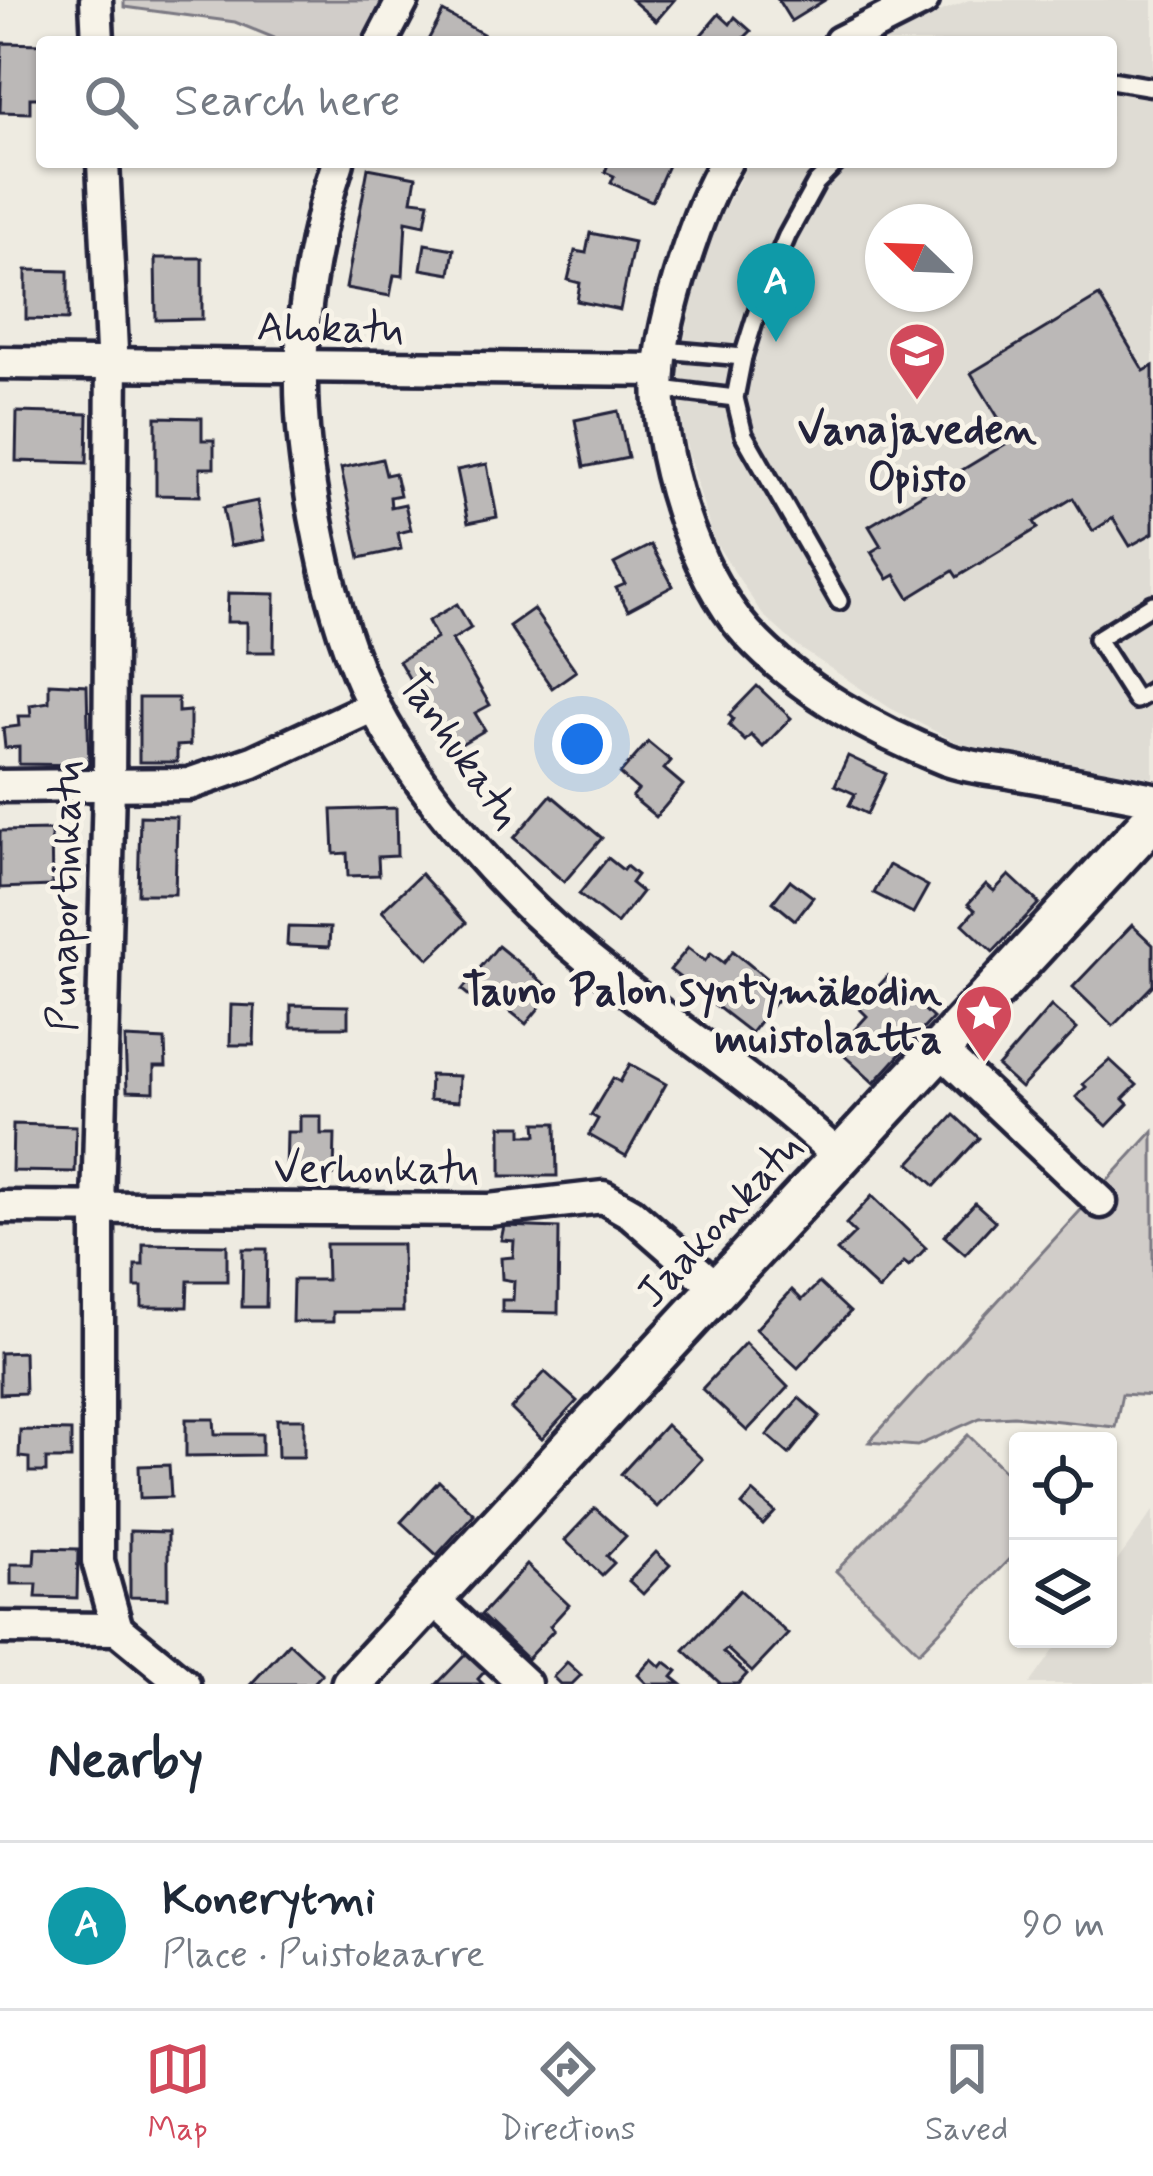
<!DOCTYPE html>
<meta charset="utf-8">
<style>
body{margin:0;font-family:Mynerve,sans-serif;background:#f2f2f3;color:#1f2937}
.controls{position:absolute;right:36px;bottom:36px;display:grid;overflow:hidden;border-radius:12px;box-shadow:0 3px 9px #0004}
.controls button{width:108px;height:108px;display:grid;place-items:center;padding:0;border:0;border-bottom:3px solid #e0e1e3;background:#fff;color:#1f2937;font:60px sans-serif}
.compass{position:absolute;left:865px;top:204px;width:108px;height:108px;border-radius:50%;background:#fff;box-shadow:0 3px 9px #0004;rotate:293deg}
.you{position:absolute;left:582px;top:744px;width:42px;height:42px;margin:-30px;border:9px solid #fff;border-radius:50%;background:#1a73e8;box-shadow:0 0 0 18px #1a73e833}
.badge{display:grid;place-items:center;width:78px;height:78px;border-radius:50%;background:#d1495b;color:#fff;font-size:39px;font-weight:700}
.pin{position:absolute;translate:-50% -99px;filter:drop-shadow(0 3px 6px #0008)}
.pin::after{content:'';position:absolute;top:63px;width:42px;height:36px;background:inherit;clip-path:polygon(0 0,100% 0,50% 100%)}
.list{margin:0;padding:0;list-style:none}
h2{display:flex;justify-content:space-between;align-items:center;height:156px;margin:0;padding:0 48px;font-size:51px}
h2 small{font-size:39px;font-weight:400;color:#747a83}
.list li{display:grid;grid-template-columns:78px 1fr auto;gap:36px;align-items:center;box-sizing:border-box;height:168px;padding:0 48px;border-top:3px solid #e0e1e3}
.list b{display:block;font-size:45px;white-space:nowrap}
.list p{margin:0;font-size:39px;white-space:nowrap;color:#747a83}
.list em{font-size:39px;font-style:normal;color:#747a83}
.icon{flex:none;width:66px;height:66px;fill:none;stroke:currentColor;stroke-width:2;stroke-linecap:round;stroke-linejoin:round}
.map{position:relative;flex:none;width:1153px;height:1684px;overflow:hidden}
.search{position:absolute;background:#fff;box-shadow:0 3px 9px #0004;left:36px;right:36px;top:36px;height:132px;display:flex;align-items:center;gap:30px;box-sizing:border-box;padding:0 42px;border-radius:12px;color:#747a83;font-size:45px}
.sheet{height:324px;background:#fff}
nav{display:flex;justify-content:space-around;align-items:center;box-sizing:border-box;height:168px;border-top:3px solid #e0e1e3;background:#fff;font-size:33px;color:#747a83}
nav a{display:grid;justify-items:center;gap:6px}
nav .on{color:#d1495b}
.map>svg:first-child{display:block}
</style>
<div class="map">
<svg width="1153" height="1684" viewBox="0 0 1153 1684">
<rect width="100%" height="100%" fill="#eeebe1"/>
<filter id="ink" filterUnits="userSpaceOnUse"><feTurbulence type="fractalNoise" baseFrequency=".00833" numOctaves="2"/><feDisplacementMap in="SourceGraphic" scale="24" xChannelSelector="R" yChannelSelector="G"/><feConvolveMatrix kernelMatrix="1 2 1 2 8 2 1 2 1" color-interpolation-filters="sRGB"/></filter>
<g filter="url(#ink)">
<g fill="#dfdcd4" fill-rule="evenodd">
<path d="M969,0h184v778l-193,-34 -70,-36 -93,-62 -35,-32 -49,-75 -30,-105 -4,-64 15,-79 21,-64 34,-65h362v-120h-246zM883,222h72v72h-72z"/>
<polygon points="1153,1511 1153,1684 1030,1684 1062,1639 1108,1639 1108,1574"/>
</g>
<g fill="#d1cdc9" stroke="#7a7882" stroke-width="3">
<polygon points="124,0 392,0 368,42 284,42 235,22 124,7"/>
<polygon points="1153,1131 1153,1396 1122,1394 1115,1427 1014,1416 980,1418 917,1446 869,1442"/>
<polygon points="968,1435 1018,1484 1018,1550 919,1652 836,1571"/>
</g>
<g fill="#bbb8b7" stroke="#22223b" stroke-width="3">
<polygon points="632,0 674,0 656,21"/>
<polygon points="778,0 825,0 791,21"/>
<polygon points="443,12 483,34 478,42 427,42"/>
<polygon points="719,14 730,24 735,17 751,31 745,37 752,42 695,42"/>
<polygon points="2,43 42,44 42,98 30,98 30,113 0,112"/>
<polygon points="609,162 666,162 669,163 652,201 611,183 614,176 605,172"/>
<polygon points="368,168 416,177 412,200 429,202 425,225 406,221 403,276 394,275 390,296 346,288"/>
<polygon points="590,233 634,242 620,310 577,301 580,283 568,280 575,251 586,253"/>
<polygon points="425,244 454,249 450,274 421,269"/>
<polygon points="155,258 202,258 202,319 156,320"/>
<polygon points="26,270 68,271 68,320 26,319"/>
<polygon points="1099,296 1144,371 1153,366 1153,533 1130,546 1113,518 1093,531 1073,498 1034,522 1038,528 957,577 953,571 909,598 895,575 888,579 871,552 881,546 869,526 1012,440 971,373"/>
<polygon points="618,411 628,458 584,467 575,420"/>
<polygon points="17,412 88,414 87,463 16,461"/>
<polygon points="156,417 202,418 202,440 214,440 214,468 200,468 200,496 156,495"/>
<polygon points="382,459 386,475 395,473 400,495 390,497 391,507 405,504 411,530 398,533 401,549 360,558 341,468"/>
<polygon points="487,464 497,517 468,523 457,470"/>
<polygon points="257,501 264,540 230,546 223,508"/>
<polygon points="651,545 673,586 628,610 616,588 625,584 614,564"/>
<polygon points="228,593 275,594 274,652 247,652 247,622 227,622"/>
<polygon points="457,604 471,628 452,640 490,705 475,713 485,730 451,750 399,661 437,638 428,621"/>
<polygon points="533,609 576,671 552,688 509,626"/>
<polygon points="49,683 87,685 89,765 19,764 19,747 5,748 3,728 19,726 18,716 31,716 30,705 49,702"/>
<polygon points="757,686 791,718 763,747 751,735 745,741 729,725 733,719 729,715"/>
<polygon points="139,698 178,698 178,712 190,711 190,745 177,746 177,762 139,762"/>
<polygon points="648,742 671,761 664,769 683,785 656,817 632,797 638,790 620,774"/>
<polygon points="848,756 886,774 867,814 849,805 855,794 835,785"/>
<polygon points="551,795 602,838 564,882 514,838"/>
<polygon points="396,808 397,856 378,857 379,875 348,876 347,853 334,854 332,810"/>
<polygon points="140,816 177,817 175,894 138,894"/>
<polygon points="51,830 52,886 0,888 0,831"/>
<polygon points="608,858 623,870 626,866 637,875 631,883 642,892 617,924 579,894"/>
<polygon points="889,865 928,886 913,913 874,893"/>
<polygon points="421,874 466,923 429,959 382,911"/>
<polygon points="1009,875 1039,903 993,952 963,924 975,910 968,904 986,884 994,891"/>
<polygon points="790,880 813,897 795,920 773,902"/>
<polygon points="1132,925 1153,945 1153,985 1113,1026 1073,987"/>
<polygon points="288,927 330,928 329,947 287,945"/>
<polygon points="498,946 553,991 526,1024 495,999 487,1010 462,990"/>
<polygon points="688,948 705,961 711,953 724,963 733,951 783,992 751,1033 670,970"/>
<polygon points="888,976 933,1018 874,1083 837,1049 867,1016 859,1008"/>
<polygon points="231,1005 255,1006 254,1045 230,1045"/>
<polygon points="291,1005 348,1006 348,1027 291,1027"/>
<polygon points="1051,1006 1077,1029 1021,1088 998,1067"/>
<polygon points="125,1038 165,1040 166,1067 154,1067 154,1092 127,1091"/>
<polygon points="1110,1060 1137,1085 1123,1099 1128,1104 1107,1126 1076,1097 1086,1087 1083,1084"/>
<polygon points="630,1064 666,1084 626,1156 589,1135 598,1119 591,1115 613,1078 620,1082"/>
<polygon points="430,1075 459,1076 458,1102 429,1100"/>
<polygon points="954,1115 979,1138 935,1186 910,1163"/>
<polygon points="300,1116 321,1116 321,1134 335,1134 334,1175 286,1175 287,1132 300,1132"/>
<polygon points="536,1123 556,1123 557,1176 501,1176 501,1126 522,1126 522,1135 537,1135"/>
<polygon points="13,1124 76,1126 75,1172 12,1171"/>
<polygon points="872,1196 926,1248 909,1266 904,1262 879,1290 837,1251 855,1233 846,1224"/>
<polygon points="975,1203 995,1221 965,1254 944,1236"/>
<polygon points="504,1226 559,1228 558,1313 502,1312 502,1300 513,1300 514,1281 502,1279 501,1258 513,1257 514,1241 501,1240"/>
<polygon points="143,1244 227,1245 227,1281 188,1281 187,1307 142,1307 142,1287 135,1287 135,1265 143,1265"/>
<polygon points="326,1244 402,1244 403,1312 333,1312 333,1322 292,1322 293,1280 327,1280"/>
<polygon points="243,1249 267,1249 266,1307 242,1307"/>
<polygon points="819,1283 850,1312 798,1368 756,1329 792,1290 802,1300"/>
<polygon points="745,1343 788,1387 747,1431 702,1389"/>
<polygon points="24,1352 25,1393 0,1394 0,1353"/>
<polygon points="545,1372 577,1401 542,1439 511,1409"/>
<polygon points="799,1398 820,1416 789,1454 767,1435"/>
<polygon points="186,1419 214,1419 215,1434 262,1434 262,1455 186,1456"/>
<polygon points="277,1419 304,1419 304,1457 278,1457"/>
<polygon points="666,1425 702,1459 657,1507 621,1474"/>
<polygon points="20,1430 71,1431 71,1459 46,1459 46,1472 29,1472 29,1458 19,1457"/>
<polygon points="169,1465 171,1497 140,1498 139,1466"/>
<polygon points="439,1481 474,1514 437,1555 401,1522"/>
<polygon points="753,1492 775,1512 763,1525 742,1505"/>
<polygon points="595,1508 626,1536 607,1556 614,1563 602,1575 565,1540"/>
<polygon points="130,1531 168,1532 168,1598 130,1597"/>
<polygon points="35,1548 78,1549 77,1598 36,1597 37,1584 11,1584 11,1564 34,1564"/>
<polygon points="656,1552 670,1565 643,1594 629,1581"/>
<polygon points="527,1565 569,1605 550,1626 554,1630 527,1659 481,1615"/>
<polygon points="740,1590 788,1634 752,1672 727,1649 723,1652 747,1674 738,1684 721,1684 684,1650"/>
<polygon points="289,1643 322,1674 313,1684 251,1684"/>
<polygon points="467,1653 485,1671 478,1679 483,1684 437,1684"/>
<polygon points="652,1659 661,1667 665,1662 677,1671 672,1677 681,1684 647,1684 638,1675"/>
<polygon points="567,1662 581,1675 572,1684 560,1684 553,1677"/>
</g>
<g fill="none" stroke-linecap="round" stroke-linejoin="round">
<g stroke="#22223b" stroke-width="24">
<g id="service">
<polyline points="1111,80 1153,87"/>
<polyline points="837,162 816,183 787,236 763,293 743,357 735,398 744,435 839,601"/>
<polyline points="664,350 743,357"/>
<polyline points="661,389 735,398"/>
<polyline points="1153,604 1097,639 1136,700 1153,690"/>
</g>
</g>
<g stroke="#22223b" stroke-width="39">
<g id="minor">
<polyline points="96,0 98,42"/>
<polyline points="381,42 403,0"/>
<polyline points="840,42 923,0"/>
<polyline points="103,162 112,351 109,786 98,1208 98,1561 117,1629"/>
<path d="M338,162c-21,63 -35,139 -37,206 -2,96 28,251 72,336 40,77 100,148 162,208 95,90 210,155 305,246"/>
<path d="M726,162c-28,45 -63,155 -66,208 -6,80 34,205 87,263 52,57 129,99 200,127 19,7 42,9 62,12 48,9 96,17 144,27"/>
<polyline points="0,363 660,370"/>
<polyline points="0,786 189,784 253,762 374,706"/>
<polyline points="940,1050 1101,1202"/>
<polyline points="0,1207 489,1210 603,1197 631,1213 719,1290"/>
<polyline points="431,1597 525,1684"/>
<polyline points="0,1628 117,1629 184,1684"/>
</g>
</g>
<g stroke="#22223b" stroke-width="48">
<polyline id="tertiary" points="352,1684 1153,819"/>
</g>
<use href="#service" stroke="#f7f3e8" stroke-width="15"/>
<use href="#minor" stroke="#f7f3e8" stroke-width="30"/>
<use href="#tertiary" stroke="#f7f3e8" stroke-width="39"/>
</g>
</g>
<defs>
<g id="school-pin" transform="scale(3)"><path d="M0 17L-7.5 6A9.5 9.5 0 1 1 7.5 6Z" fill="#d1495b" stroke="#f7f3e8"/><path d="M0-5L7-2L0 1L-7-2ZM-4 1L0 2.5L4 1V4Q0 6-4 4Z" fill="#fff"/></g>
<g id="sight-pin" transform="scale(3)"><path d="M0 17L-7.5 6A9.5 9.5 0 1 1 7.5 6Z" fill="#d1495b" stroke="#f7f3e8"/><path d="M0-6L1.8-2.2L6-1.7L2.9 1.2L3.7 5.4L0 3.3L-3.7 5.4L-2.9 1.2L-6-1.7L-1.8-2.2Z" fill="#fff"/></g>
</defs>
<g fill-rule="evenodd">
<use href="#school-pin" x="917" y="351"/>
<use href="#sight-pin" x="984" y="1013"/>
</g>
<g text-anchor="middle" stroke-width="10" stroke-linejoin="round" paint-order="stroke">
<g font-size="42" fill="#22223b" stroke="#f7f3e8">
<text transform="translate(330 326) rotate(1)" y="15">Ahokatu</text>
<text transform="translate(461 748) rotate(55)" y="15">Tanhukatu</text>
<text transform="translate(63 896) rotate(-89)" y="15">Punaportinkatu</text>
<text x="376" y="1182">Verhonkatu</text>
<text transform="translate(718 1219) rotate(-47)" y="15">Jaakonkatu</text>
</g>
<g font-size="42" font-weight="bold" fill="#22223b" stroke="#f7f3e8">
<text x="917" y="443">Vanajaveden<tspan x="917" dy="48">Opisto</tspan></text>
<text x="942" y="1004" text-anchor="end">Tauno Palon syntymäkodin<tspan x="942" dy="48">muistolaatta</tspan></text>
</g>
</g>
</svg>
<div class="controls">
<button><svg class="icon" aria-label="locate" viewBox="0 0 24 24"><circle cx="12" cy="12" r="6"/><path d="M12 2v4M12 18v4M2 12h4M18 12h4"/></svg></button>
<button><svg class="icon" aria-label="layers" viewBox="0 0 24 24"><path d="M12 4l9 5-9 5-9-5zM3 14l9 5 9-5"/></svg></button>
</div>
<svg class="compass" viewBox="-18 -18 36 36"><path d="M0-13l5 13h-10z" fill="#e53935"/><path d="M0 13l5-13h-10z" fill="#747a83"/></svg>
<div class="you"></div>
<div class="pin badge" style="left:776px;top:342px;background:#0f9aa8">A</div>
<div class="search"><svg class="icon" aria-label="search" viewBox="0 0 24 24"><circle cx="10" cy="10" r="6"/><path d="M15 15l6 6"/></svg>Search here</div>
</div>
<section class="sheet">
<h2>Nearby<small></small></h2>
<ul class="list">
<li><span class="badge" style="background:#0f9aa8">A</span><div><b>Konerytmi</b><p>Place · Puistokaarre</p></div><em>90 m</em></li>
</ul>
</section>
<nav>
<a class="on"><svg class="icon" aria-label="map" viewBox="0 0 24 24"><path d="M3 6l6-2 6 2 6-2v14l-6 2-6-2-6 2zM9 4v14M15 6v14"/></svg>Map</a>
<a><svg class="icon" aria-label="directions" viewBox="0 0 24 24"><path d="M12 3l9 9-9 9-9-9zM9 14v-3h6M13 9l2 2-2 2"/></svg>Directions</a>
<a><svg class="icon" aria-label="saved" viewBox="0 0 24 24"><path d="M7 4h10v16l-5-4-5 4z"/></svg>Saved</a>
</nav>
